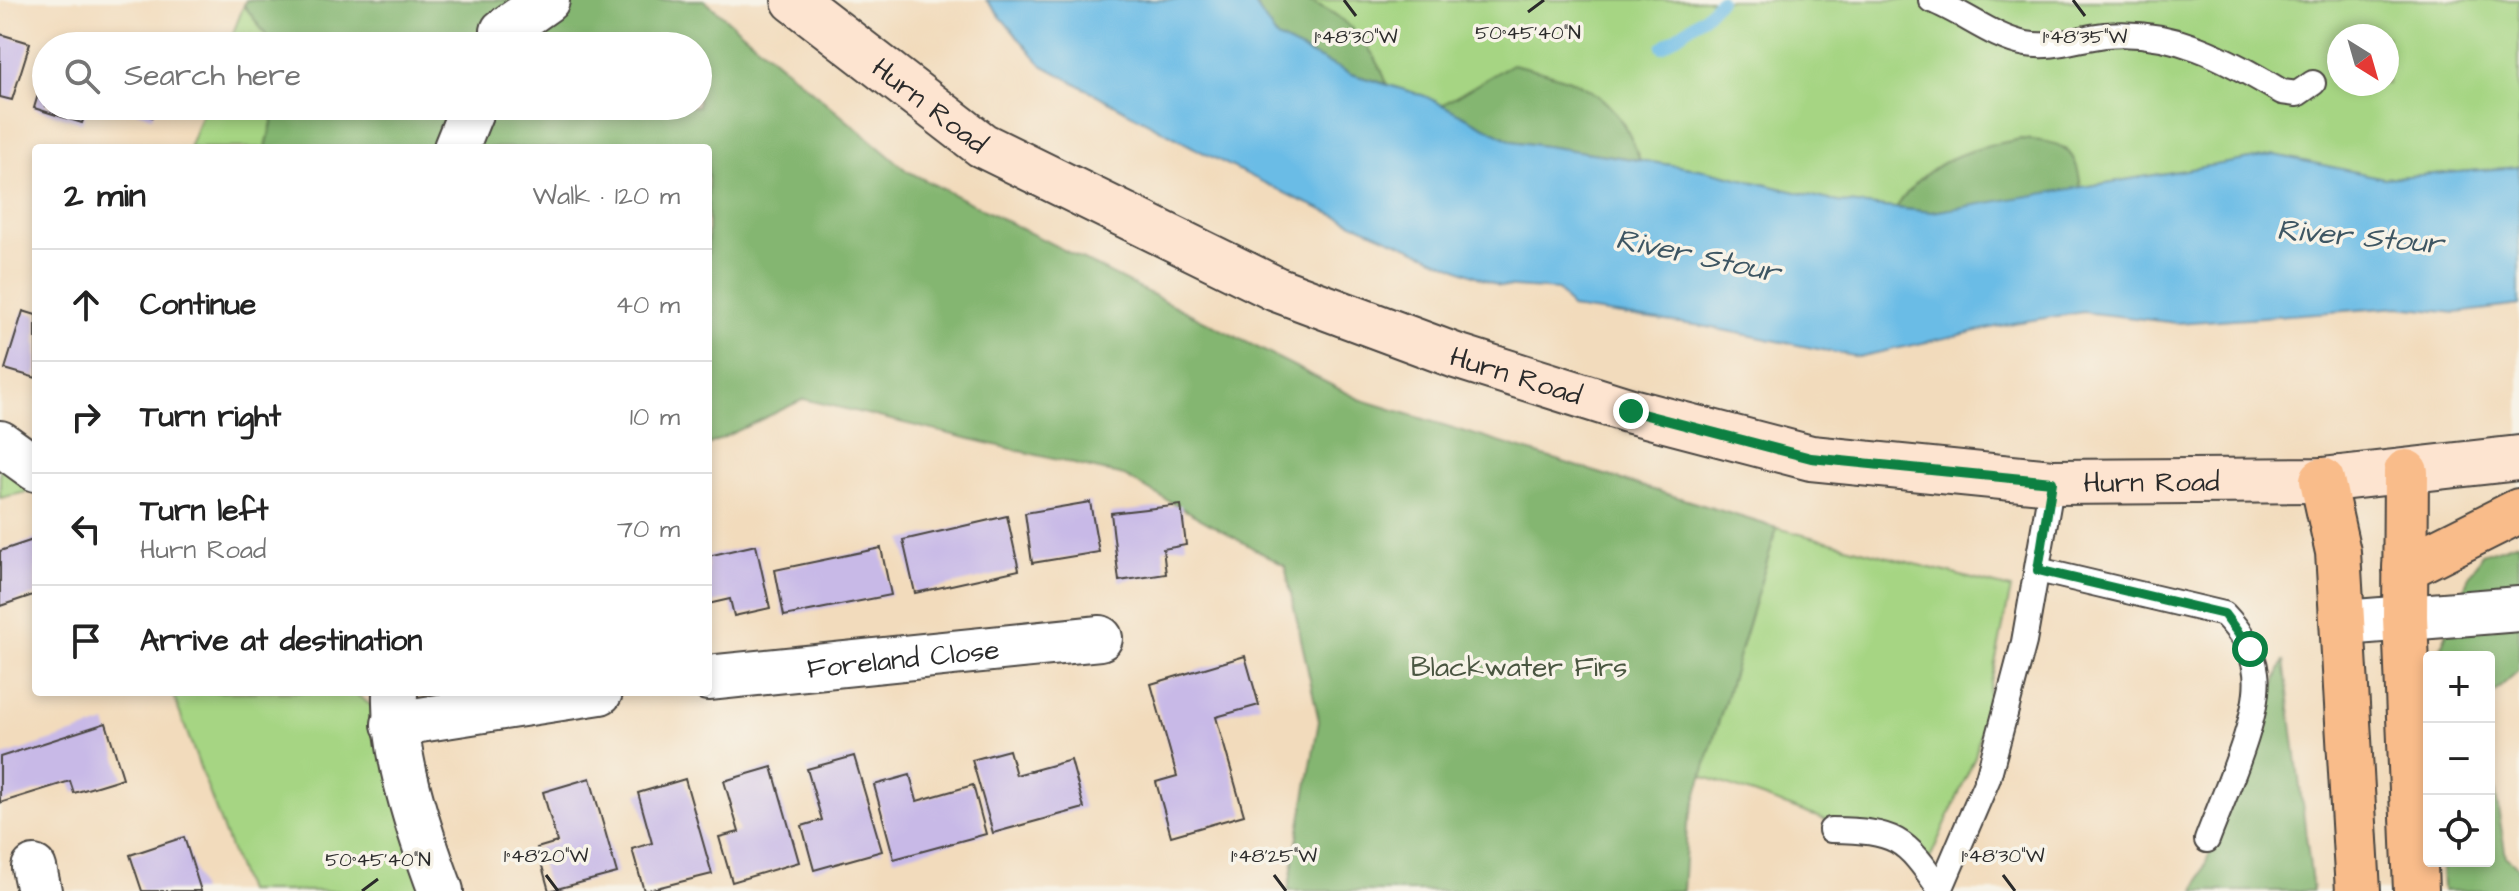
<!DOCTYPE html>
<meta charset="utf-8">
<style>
body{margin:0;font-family:"Architects Daughter",sans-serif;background:#f2f2f2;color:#222}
.controls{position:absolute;right:24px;bottom:24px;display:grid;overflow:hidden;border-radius:8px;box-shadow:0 4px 12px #0003}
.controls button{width:72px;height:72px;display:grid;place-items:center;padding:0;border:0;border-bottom:2px solid #e0e0e0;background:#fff;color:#222;font:40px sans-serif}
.compass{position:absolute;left:2327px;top:24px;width:72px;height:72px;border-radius:50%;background:#fff;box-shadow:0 4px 12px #0003;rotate:143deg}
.stop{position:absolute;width:24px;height:24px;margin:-18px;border:6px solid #0b8043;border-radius:50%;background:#fff}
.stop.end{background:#0b8043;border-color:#fff;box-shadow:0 2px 8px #0008}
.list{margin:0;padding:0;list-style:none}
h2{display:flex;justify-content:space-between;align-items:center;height:104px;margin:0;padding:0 32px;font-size:34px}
h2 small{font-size:26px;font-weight:400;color:#767676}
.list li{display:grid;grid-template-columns:52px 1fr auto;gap:24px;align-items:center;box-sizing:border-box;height:112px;padding:0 32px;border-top:2px solid #e0e0e0}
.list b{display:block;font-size:30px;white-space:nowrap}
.list p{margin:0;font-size:26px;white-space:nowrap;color:#767676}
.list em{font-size:26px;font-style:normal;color:#767676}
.icon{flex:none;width:44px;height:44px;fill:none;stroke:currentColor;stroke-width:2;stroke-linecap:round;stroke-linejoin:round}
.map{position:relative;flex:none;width:2519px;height:891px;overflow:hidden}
.search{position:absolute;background:#fff;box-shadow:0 4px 12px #0003;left:32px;top:32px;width:680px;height:88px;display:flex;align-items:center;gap:20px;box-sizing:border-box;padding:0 28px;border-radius:44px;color:#767676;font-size:30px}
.panel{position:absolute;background:#fff;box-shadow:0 4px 12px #0003;left:32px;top:144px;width:680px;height:552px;border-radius:8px}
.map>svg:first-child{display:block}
</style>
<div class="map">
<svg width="2519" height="891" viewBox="0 0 2519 891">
<rect width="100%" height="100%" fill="#f7f3e8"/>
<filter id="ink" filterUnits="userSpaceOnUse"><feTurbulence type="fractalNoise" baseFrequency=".0125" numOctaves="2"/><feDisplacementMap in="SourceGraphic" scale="16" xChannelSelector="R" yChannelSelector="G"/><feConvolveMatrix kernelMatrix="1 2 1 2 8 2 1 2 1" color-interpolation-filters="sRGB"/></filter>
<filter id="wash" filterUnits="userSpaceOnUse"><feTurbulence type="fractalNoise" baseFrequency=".006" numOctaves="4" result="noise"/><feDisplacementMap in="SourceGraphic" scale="32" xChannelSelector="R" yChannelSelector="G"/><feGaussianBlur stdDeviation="1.8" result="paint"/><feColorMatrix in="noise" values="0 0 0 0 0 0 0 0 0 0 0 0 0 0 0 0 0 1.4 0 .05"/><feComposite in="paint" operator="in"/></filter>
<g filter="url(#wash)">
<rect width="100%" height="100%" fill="#f2dbbc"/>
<g fill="#a6d583" stroke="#688057" stroke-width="2" fill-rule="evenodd">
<path d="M1252,0h1267v167l-135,11 -109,-23 -343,57 -94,-10 -134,-32 -192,-29 -87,-45 -74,-22 -74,-36zM2339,36h48v48h-48z"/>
<polygon points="244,5 274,46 228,46"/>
<polygon points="205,106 276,106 266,148 189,148"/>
<polygon points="0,460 36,490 0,498"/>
<polygon points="1777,528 2011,589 1975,757 1928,863 1897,845 1702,776"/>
<polygon points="172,692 353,692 373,707 426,891 246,891"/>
</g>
<g fill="#84b671" stroke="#58704e" stroke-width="2">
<polygon points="246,0 704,0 907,171 1359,399 1777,528 1687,827 1683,891 1288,891 1319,721 1285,566 1124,476 804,399 708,445 708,148 266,148 276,106 698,106 698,46 274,46 244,5"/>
<path d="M1252,0c16,0 41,0 56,1 36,12 68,48 79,83l-36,-10 -74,-36z"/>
<path d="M1512,64c68,15 103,26 128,96l-128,-19 -70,-36z"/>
<path d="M2021,139c40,3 56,6 60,50l-149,23 -36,-4c31,-48 71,-59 125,-69z"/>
<polygon points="2519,542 2519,670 2489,697 2489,657 2437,657 2469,576 2482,554"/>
<polygon points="2284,660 2313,891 2195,891"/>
<polygon points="2489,754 2506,857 2519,868 2519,891 2443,891 2442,861 2489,861"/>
</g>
<polygon fill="#6abce6" stroke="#4a7488" stroke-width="2" points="986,0 1252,0 1277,38 1351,74 1425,96 1512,141 1704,170 1838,202 1932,212 2275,155 2384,178 2519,167 2519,305 2456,313 2399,307 2177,323 2083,312 2014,323 1858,357 1702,326 1571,308 1558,290 1499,286 1295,198 1198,150 1042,65"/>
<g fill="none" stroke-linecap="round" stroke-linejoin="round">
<polyline stroke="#6abce6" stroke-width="12" points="1662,47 1705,16 1720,0"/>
</g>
<g id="blocks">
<g fill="#c8b9e7">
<polygon points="0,34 30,43 12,100 0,97"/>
<polygon points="45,71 46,106 88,106 82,123 34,108"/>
<polygon points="120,106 156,106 152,117"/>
<polygon points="23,311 36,315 36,378 5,369"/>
<polygon points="1090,502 1099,552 1032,563 1025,513"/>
<polygon points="1181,505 1186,545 1163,549 1166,574 1119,581 1111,513"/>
<polygon points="1007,516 1019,570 915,593 903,540"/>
<polygon points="36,539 36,594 0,606 0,551"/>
<polygon points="756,545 770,608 734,616 730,599 708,604 708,556"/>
<polygon points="881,548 891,595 784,616 775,570"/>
<polygon points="1245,656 1259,705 1216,717 1244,815 1171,836 1156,782 1177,776 1151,684"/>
<polygon points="106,723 123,778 74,793 70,781 0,803 0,757"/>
<polygon points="1009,750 1016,775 1071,760 1084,808 993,833 972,760"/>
<polygon points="854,756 882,851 814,870 802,826 822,820 807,769"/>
<polygon points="772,767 799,862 732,882 719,837 739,832 724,781"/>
<polygon points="910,775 917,801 973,785 986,834 894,859 874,785"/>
<polygon points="590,778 617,873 549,891 537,848 557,842 543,792"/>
<polygon points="685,779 712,874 644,891 632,849 652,843 638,793"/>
<polygon points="184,837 201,891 142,891 130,855"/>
</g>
</g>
</g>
<g filter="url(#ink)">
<use href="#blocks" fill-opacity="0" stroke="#494541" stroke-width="2"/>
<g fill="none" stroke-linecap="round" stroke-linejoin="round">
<g stroke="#494541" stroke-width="28">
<g id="lane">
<path d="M1931,0c32,12 62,38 95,44 27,5 52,-6 79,-9 68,-6 120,23 177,57l15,2 16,-11"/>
<path d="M2038,570l186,44c16,17 29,35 32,59 6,42 -34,126 -49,167"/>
<path d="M1831,830c64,1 74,7 110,61"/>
<polyline points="1940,890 1988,778 2024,642 2052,482"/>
</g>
</g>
<g stroke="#494541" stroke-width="48">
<g id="street">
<polyline points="503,31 547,0"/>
<polyline points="456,148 473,106"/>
<polyline points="0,443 36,469"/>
<polyline points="2344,623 2519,609"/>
<path id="s1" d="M708,678l392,-40"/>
<path d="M395,692c-2,62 24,140 46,199"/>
<polyline points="394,724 600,692"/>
<polyline points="34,868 39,891"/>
</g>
</g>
<g stroke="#494541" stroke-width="48">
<g id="secondary">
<path id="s2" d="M794,0l188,145 294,144 180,67 175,55 180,47 241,24 270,-2 197,-22"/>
</g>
</g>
<g stroke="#494541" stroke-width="48">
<g id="highway">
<polyline points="2406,472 2405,617 2416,891"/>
<polyline points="2322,480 2338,552 2358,891"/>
<polyline points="2405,568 2519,511"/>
</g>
</g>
<use href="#lane" stroke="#fff" stroke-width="24"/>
<use href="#street" stroke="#fff" stroke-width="44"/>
<use href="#secondary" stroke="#fde4d0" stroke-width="44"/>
<use href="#highway" stroke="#f9bc8a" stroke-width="44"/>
</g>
</g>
<g fill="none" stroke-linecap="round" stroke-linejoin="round" filter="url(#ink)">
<polyline stroke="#0b8043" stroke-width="10" points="1631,411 1811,458 2052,482 2038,570 2224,614 2250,649"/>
</g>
<path fill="none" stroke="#2b2b2b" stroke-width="3" d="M1344,0l12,16M2073,0l12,16M1528,12l16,-12M546,875l12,16M1274,875l12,16M2003,875l12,16M362,891l16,-12"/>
<g text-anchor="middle" stroke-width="7" stroke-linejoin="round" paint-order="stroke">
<g font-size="28" fill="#2b2b2b" stroke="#f7f3e8">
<text dy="10" stroke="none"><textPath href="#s2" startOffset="172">Hurn Road</textPath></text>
<text dy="10" stroke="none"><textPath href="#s2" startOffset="820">Hurn Road</textPath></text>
<text dy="10" stroke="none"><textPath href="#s2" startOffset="1468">Hurn Road</textPath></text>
<text dy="10" stroke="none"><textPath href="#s1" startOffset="196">Foreland Close</textPath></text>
</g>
<g font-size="28" fill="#4a5641" stroke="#f7f3e8">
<text x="1519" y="676">Blackwater Firs</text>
</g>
<g font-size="30" font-style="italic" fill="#3e5663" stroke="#f7f3e8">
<text transform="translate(2360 236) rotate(5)" y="10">River Stour</text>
<text transform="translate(1698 255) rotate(12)" y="10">River Stour</text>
</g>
</g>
<g font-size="20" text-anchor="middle" fill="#2b2b2b" stroke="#f7f3e8" stroke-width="7" stroke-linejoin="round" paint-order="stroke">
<text x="1528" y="39">50°45'40"N</text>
<text x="1356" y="43">1°48'30"W</text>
<text x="2085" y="43">1°48'35"W</text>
<text x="546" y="862">1°48'20"W</text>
<text x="1274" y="862">1°48'25"W</text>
<text x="2003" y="862">1°48'30"W</text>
<text x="378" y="866">50°45'40"N</text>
</g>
</svg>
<div class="controls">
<button>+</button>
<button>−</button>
<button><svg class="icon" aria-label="locate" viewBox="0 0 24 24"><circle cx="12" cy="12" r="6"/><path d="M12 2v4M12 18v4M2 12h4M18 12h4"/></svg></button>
</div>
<svg class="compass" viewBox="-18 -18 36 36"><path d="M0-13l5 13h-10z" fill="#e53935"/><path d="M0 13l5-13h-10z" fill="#767676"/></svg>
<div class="stop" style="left:2250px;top:649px"></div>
<div class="stop end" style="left:1631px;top:411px"></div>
<div class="search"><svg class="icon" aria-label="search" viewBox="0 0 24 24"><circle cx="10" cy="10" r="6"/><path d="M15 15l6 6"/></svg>Search here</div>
<section class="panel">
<h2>2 min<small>Walk · 120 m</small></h2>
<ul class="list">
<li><svg class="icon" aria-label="ahead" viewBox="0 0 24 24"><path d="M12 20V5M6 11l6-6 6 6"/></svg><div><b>Continue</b></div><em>40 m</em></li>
<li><svg class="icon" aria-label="right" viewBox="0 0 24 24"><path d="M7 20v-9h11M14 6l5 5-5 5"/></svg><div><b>Turn right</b></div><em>10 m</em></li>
<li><svg class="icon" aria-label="left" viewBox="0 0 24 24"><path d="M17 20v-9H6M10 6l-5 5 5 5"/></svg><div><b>Turn left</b><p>Hurn Road</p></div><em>70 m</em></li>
<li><svg class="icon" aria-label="arrive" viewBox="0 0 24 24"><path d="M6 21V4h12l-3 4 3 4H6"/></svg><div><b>Arrive at destination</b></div></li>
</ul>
</section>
</div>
